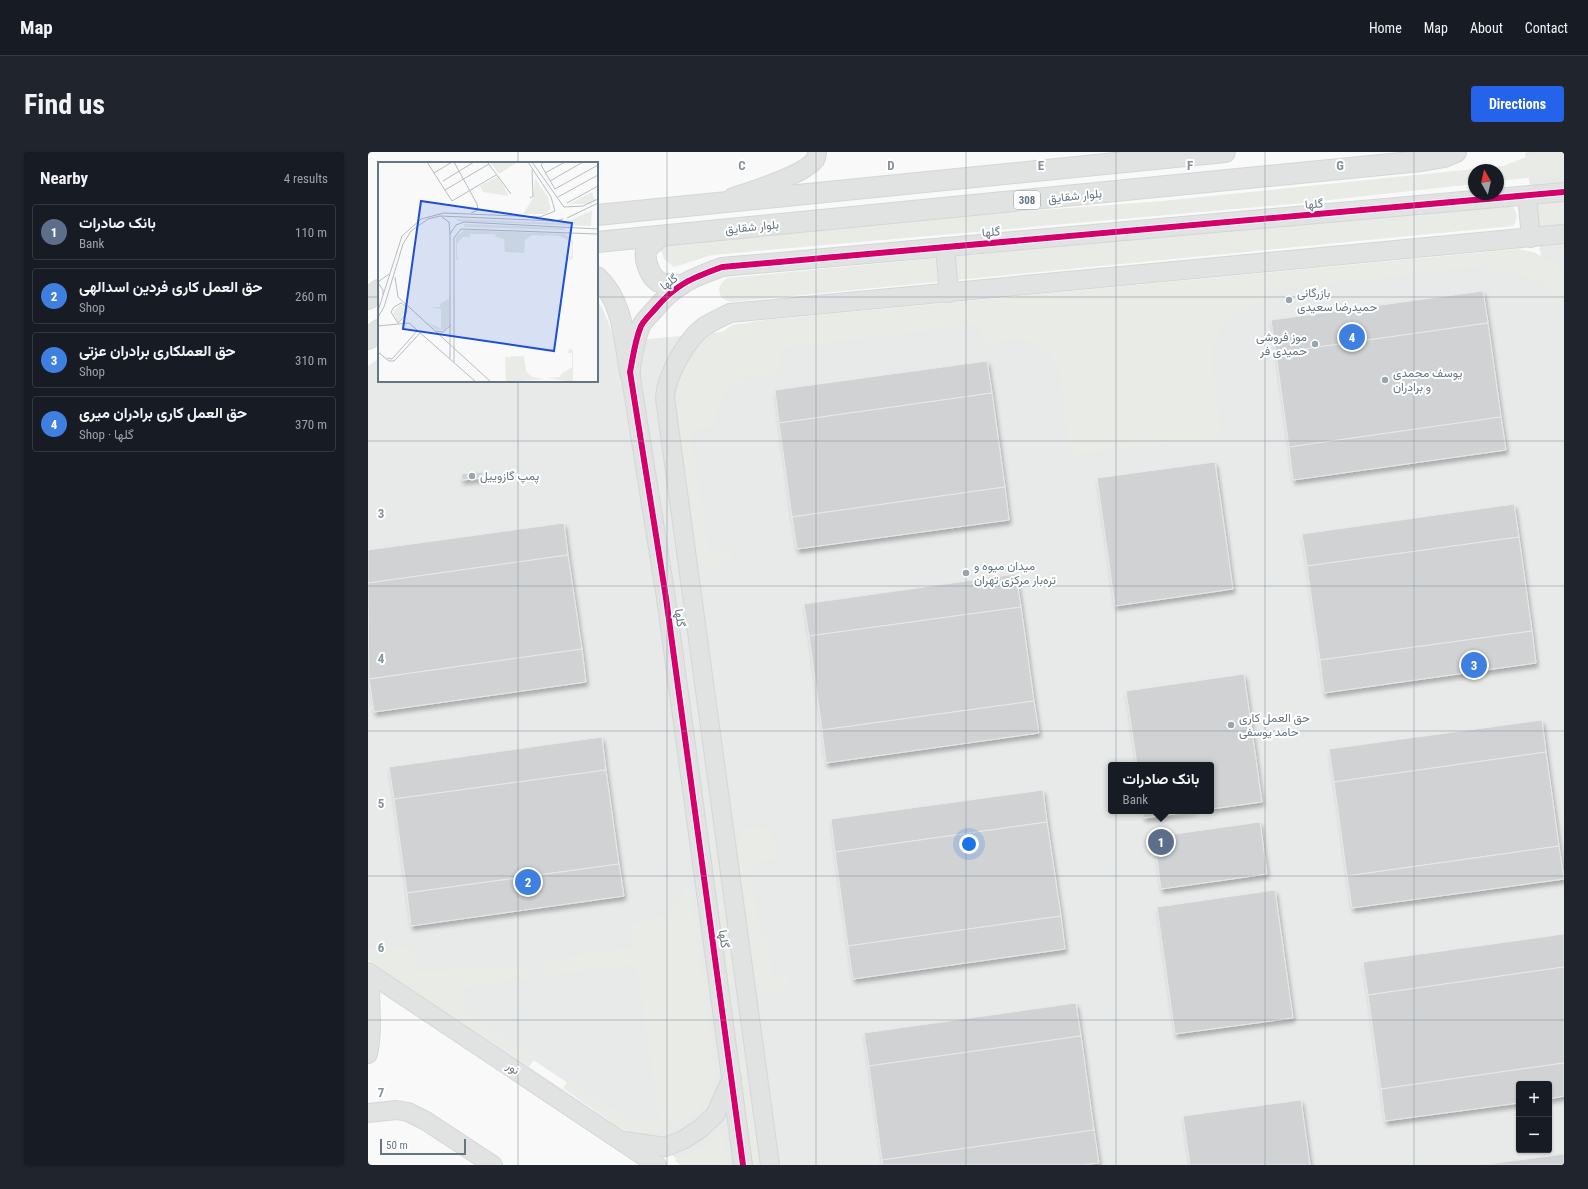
<!DOCTYPE html>
<meta charset="utf-8">
<style>
body{margin:0;font-family:"Roboto Condensed",Vazirmatn,sans-serif;background:#20242c;color:#f1f3f6}
.controls{position:absolute;right:12px;bottom:12px;display:grid;overflow:hidden;border-radius:4px;box-shadow:0 1px 3px #0004}
.controls button{width:36px;height:36px;display:grid;place-items:center;padding:0;border:0;border-bottom:1px solid #363941;background:#171b24;color:#f1f3f6;font:20px sans-serif}
.compass{position:absolute;left:1100px;top:12px;width:36px;height:36px;border-radius:50%;background:#171b24;box-shadow:0 1px 3px #0004;rotate:352deg}
.scale{position:absolute;left:12px;bottom:10px;width:86px;box-sizing:border-box;padding-left:4px;border:2px solid #657683;border-top:0;font-size:11px;line-height:14px;white-space:nowrap;color:#657683;-webkit-text-stroke:3px #fff;paint-order:stroke}
.you{position:absolute;left:601px;top:692px;width:14px;height:14px;margin:-10px;border:3px solid #fff;border-radius:50%;background:#1a73e8;box-shadow:0 0 0 6px #1a73e833}
.badge{display:grid;place-items:center;width:26px;height:26px;border-radius:50%;background:#2563eb;color:#fff;font-size:13px;font-weight:700}
.pin{position:absolute;translate:-50% -50%;border:2px solid #fff;box-shadow:0 1px 4px #0006}
.popup{position:absolute;left:740px;top:610px;width:106px;height:52px;box-sizing:border-box;display:grid;place-content:center;border-radius:4px;background:#171b24;filter:drop-shadow(0 1px 3px #0005);font-size:13px;white-space:nowrap;color:#9ea1a6}
.popup b{font-size:15px;color:#f1f3f6}
.popup::after{content:'';position:absolute;left:50%;top:100%;margin-left:-8px;border:8px solid transparent;border-top-color:#171b24}
.list{margin:0;padding:0;list-style:none}
h2{display:flex;justify-content:space-between;align-items:center;height:52px;margin:0;padding:0 16px;font-size:17px}
h2 small{font-size:13px;font-weight:400;color:#9ea1a6}
.list li{display:grid;grid-template-columns:26px 1fr auto;gap:12px;align-items:center;box-sizing:border-box;height:56px;margin:0 8px 8px;padding:0 8px;border:1px solid #363941;border-radius:4px}
.list b{display:block;font-size:15px;white-space:nowrap}
.list p{margin:0;font-size:13px;white-space:nowrap;color:#9ea1a6}
.list em{font-size:13px;font-style:normal;color:#9ea1a6}
.map{position:relative;flex:none;width:1196px;height:1013px;overflow:hidden;border-radius:4px}
header{display:flex;align-items:center;gap:24px;box-sizing:border-box;height:56px;padding:0 20px;background:#171b24;border-bottom:1px solid #363941}
header strong{font-size:19px}
nav{display:flex;gap:22px;margin-inline-start:auto;font-size:14px}
.intro{display:flex;align-items:center;justify-content:space-between;box-sizing:border-box;height:96px;padding:0 24px}
h1{margin:0;font-size:28px}
.button{padding:10px 18px;border-radius:4px;background:#2563eb;color:#fff;font-size:14px;font-weight:700}
main{display:flex;gap:24px;padding:0 24px}
aside{flex:1;background:#171b24;border-radius:4px;box-shadow:0 1px 3px #0004}
.map>svg:first-child{display:block}
</style>
<header>
<strong>Map</strong>
<nav><a>Home</a><a>Map</a><a>About</a><a>Contact</a></nav>
</header>
<div class="intro"><h1>Find us</h1><a class="button">Directions</a></div>
<main>
<aside>
<h2>Nearby<small>4 results</small></h2>
<ul class="list">
<li><span class="badge" style="background:#5c6f8a">1</span><div><b>بانک صادرات</b><p>Bank</p></div><em>110 m</em></li>
<li><span class="badge" style="background:#3f7fe0">2</span><div><b>حق العمل کاری فردین اسدالهی</b><p>Shop</p></div><em>260 m</em></li>
<li><span class="badge" style="background:#3f7fe0">3</span><div><b>حق العملکاری برادران عزتی</b><p>Shop</p></div><em>310 m</em></li>
<li><span class="badge" style="background:#3f7fe0">4</span><div><b>حق العمل کاری برادران میری</b><p>Shop · گلها</p></div><em>370 m</em></li>
</ul>
</aside>
<div class="map">
<svg width="1196" height="1013" viewBox="0 0 1196 1013">
<defs>
<filter id="shadow"><feDropShadow dx="2" dy="4" stdDeviation="2" flood-color="#0004"/></filter>
</defs>
<rect width="100%" height="100%" fill="#f9f9f9"/>
<path fill="#e8e9e9" fill-rule="evenodd" d="M1159,0h37v1013h-878l-81,-57 -237,-159v-583l11,-8v23h218v-79l5,5 14,35 925,-86 -16,-102zM743,613h100v46h-100zM1151,932h30v66h-30z"/>
<g fill="#e8ebe6">
<polygon points="1172,0 1196,0 1196,22 1130,29 1130,18 1106,18 1106,32 925,52 344,103 306,115 296,107 292,95 410,78 794,49 1135,14"/>
<polygon points="1196,45 1196,70 1175,72 1168,67 1167,54 1169,51"/>
<path d="M1138,52l7,3c5,7 5,13 0,19l-782,76c-14,-2 -16,-18 -3,-24z"/>
<path d="M1150,97l15,3 31,16v39l-10,2c-1,-6 -3,-17 -7,-21 -14,-17 -39,-15 -59,-18l-1,-4 -221,25v10l-8,2 -36,20 -6,16 -4,14 10,85 -152,17 -12,-87 -7,-13 -11,-10 -23,-6 -34,6 -3,-20 -200,23 2,25c-40,5 -63,7 -68,53l-23,5 18,120 22,-2v9c-12,10 -21,14 -32,2l-22,-141v-31l9,-25 12,-15 34,-23 33,-5z"/>
<path d="M386,674c22,3 21,15 22,34l-26,3 11,74 7,1 4,37 17,-1v10c-15,15 -29,12 -34,-9l-18,-130c1,-12 6,-15 17,-19z"/>
<polygon points="341,693 346,695 366,832 365,835 362,837 359,837 339,694"/>
<path d="M320,726l27,187c1,16 -4,32 -15,45 -14,15 -51,29 -71,22 -9,-3 -18,-10 -26,-16 -13,-9 -27,-18 -40,-28l6,-8 63,41 27,-2 -23,-155 -92,12 -2,-15 92,-14 -4,-23c34,-6 48,-11 58,-46z"/>
<polygon points="0,794 3,797 45,794 50,820 160,813 161,827 95,836 98,860 168,905 161,915 0,808"/>
<polygon points="373,907 377,908 379,911 393,1013 381,1013 369,908"/>
<path d="M353,979l3,1 4,33h-48l-5,-5c4,-4 20,-8 26,-12 8,-5 13,-12 20,-17z"/>
</g>
<g fill="#d0d2d3" stroke="#e8e8e8" filter="url(#shadow)">
<polygon points="1115,139 1120,171 908,201 903,168"/>
<polygon points="1120,171 1133,265 921,295 908,201"/>
<polygon points="619,209 624,241 411,271 407,238"/>
<polygon points="624,241 637,335 424,365 411,271"/>
<polygon points="1133,265 1138,298 925,328 921,295"/>
<polygon points="847,310 865,437 747,454 729,326"/>
<polygon points="115,320 115,326 94,328 93,322"/>
<polygon points="637,335 641,368 429,397 424,365"/>
<polygon points="1146,352 1151,385 939,414 934,382"/>
<polygon points="196,371 200,403 0,431 0,398"/>
<polygon points="1151,385 1164,479 952,508 939,414"/>
<polygon points="200,403 214,497 1,527 0,431"/>
<polygon points="648,422 653,455 441,484 436,452"/>
<polygon points="653,455 666,549 454,578 441,484"/>
<polygon points="1164,479 1168,511 956,541 952,508"/>
<polygon points="214,497 218,530 6,560 1,527"/>
<polygon points="876,522 894,650 843,657 843,613 769,613 758,539"/>
<polygon points="666,549 671,581 458,611 454,578"/>
<polygon points="1174,568 1178,600 966,630 961,597"/>
<polygon points="234,585 238,618 26,647 21,615"/>
<polygon points="1178,600 1191,694 979,724 966,630"/>
<polygon points="238,618 251,712 39,741 26,647"/>
<polygon points="675,638 679,670 467,700 463,667"/>
<polygon points="775,659 828,659 776,666"/>
<polygon points="679,670 693,764 480,794 467,700"/>
<polygon points="892,670 899,722 793,737 786,685"/>
<polygon points="1191,694 1196,727 984,756 979,724"/>
<polygon points="251,712 256,744 43,774 39,741"/>
<polygon points="907,738 925,866 807,882 789,755"/>
<polygon points="693,764 697,797 485,827 480,794"/>
<polygon points="1196,782 1196,815 1000,843 995,810"/>
<polygon points="1196,815 1196,911 1013,937 1000,843"/>
<polygon points="708,851 713,884 501,914 496,881"/>
<polygon points="713,884 726,978 514,1008 501,914"/>
<polygon points="1196,911 1196,944 1181,947 1181,932 1151,932 1151,951 1017,969 1013,937"/>
<polygon points="933,948 942,1013 822,1013 815,964"/>
<polygon points="726,978 731,1011 715,1013 515,1013 514,1008"/>
<polygon points="1196,1002 1196,1013 1114,1013"/>
</g>
<g fill="none" stroke-linecap="round" stroke-linejoin="round">
<g stroke="#d5d6d7" stroke-width="20">
<g id="secondary">
<polyline points="1159,44 1163,86"/>
<path d="M365,45c19,-6 69,-22 81,-36 2,-2 3,-6 3,-9"/>
<polyline points="577,95 581,141"/>
<polyline points="0,820 289,1013"/>
<path d="M0,830l2,3c0,23 3,47 -2,69"/>
<polyline points="0,961 28,958 40,960 58,969 125,1013"/>
<polyline points="256,989 297,995 315,988 332,977 347,963 364,926"/>
<path d="M375,1013l-77,-567 -36,-226c3,-15 5,-32 11,-46 3,-6 9,-11 14,-17 21,-25 37,-31 67,-42l842,-75"/>
<path d="M402,1013l-105,-767c1,-22 22,-60 40,-72 8,-5 17,-9 25,-13l834,-79"/>
</g>
</g>
<g stroke="#d5d6d7" stroke-width="22">
<g id="primary">
<polyline points="229,63 857,0"/>
<path d="M293,84l-14,12c-4,10 2,28 12,34 6,3 15,2 22,3"/>
<polyline points="229,90 1053,9 1076,5 1088,0"/>
<path d="M229,125c26,24 27,61 33,95"/>
<polyline points="0,147 11,138"/>
<polyline points="0,187 11,178"/>
</g>
</g>
<use href="#secondary" stroke="#e1e2e2" stroke-width="18"/>
<use href="#primary" stroke="#e1e2e2" stroke-width="20"/>
<g stroke="#fff" stroke-width="8">
<path id="cycleway" d="M375,1013l-77,-567 -36,-226c3,-15 5,-32 11,-46 3,-6 9,-11 14,-17 21,-25 37,-31 67,-42l842,-75"/>
</g>
<use href="#cycleway" stroke="#d6006c" stroke-width="6"/>
</g>
<path fill="none" stroke="#84929c" stroke-width="1" stroke-opacity="0.55" d="M150,0v11M299,0v1013M448,0v1013M598,0v1013M748,0v1013M897,0v1013M1046,0v1013M0,145h11M229,145h967M150,229v784M0,289h1196M0,434h1196M0,579h1196M0,724h1196M0,868h1196"/>
<g fill="#99a4ac" stroke="#fff" stroke-width="1.5">
<circle cx="921" cy="148" r="4"/>
<circle cx="947" cy="192" r="4"/>
<circle cx="1017" cy="228" r="4"/>
<circle cx="104" cy="324" r="4"/>
<circle cx="598" cy="421" r="4"/>
<circle cx="863" cy="573" r="4"/>
</g>
<g text-anchor="middle" stroke-width="4" stroke-linejoin="round" paint-order="stroke">
<rect fill="#fff" stroke="#939fa8" stroke-width="1" x="646" y="39" width="26" height="18" rx="3"/>
<g font-size="11" font-weight="bold" fill="#657683">
<text x="659" y="52">308</text>
</g>
<g font-size="12" fill="#657683" stroke="#fff">
<text transform="translate(707 44) rotate(-6)" y="4">بلوار شقایق</text>
<text transform="translate(946 52) rotate(-5)" y="4">گلها</text>
<text transform="translate(384 75) rotate(-6)" y="4">بلوار شقایق</text>
<text transform="translate(623 80) rotate(-5)" y="4">گلها</text>
<text transform="translate(301 130) rotate(-37)" y="4">گلها</text>
<text transform="translate(312 466) rotate(82)" y="4">گلها</text>
<text transform="translate(356 787) rotate(82)" y="4">گلها</text>
<text transform="translate(145 916) rotate(34)" y="4">نور</text>
</g>
<g font-size="12" fill="#657683" stroke="#fff" text-anchor="start">
<text x="929" y="145">بازرگانی<tspan x="929" dy="14">حمیدرضا سعیدی</tspan></text>
<text x="939" y="189" text-anchor="end">موز فروشی<tspan x="939" dy="14">حمیدی فر</tspan></text>
<text x="1025" y="225">یوسف محمدی<tspan x="1025" dy="14">و برادران</tspan></text>
<text x="112" y="328">پمپ گازوییل</text>
<text x="606" y="418">میدان میوه و<tspan x="606" dy="14">تره‌بار مرکزی تهران</tspan></text>
<text x="871" y="570">حق العمل کاری<tspan x="871" dy="14">حامد یوسفی</tspan></text>
</g>
</g>
<g transform="translate(10 10)">
<rect width="220" height="220" fill="#f9f9f9"/>
<path d="M112,0h26v1l-17,11zM120,14l11,20 -26,-4 -3,-6zM157,16l13,19 3,12 -6,5h-22l10,-16zM214,30l3,8 -8,4h-18zM214,48l-1,16 -133,-5 -2,-2 108,4zM86,62l100,4 1,2 -101,-3zM86,68l101,4 8,7v17l-2,2 -3,-2 4,-3v-13l-12,-6 -28,-1 -7,5 -1,13 -19,-1 -1,-13 -8,-2 -1,-3h-25v3h-7l-6,6v15h3l-3,2 -1,-1v-22zM71,137v26l-5,5 -9,-1 -6,-6 12,6v-20l-12,-2h11v-3zM22,143l4,1 1,6 -7,10 -5,-10zM191,187l4,1v32l-26,-4 13,-1 1,-3 11,-7v-14h-4zM146,194l2,15 6,6 12,2 -38,3 -1,-25z" fill="#e8ebe6"/>
<path fill="none" stroke="#b5bdc3" stroke-width="1" d="M49,0l25,39 44,-26M76,0l23,42 1,6 -7,3M154,0l32,45 19,-1 15,-7M165,0l-2,3 14,24 43,-24M110,1l23,31M56,11l18,-11M167,11l20,-11M65,19l31,-19M172,19l33,-19M67,28l44,-26M180,35l40,-22M152,36l3,-2 -1,-26M189,41l31,-17M64,55l7,5 1,12M189,56l31,-15M17,115l3,20 93,85M0,120l11,-8M0,121l5,7v5M23,141l6,4 -1,7 -8,9 -7,-11 3,-5zM0,149l24,-75 19,-17 23,-6 96,4 15,-6 -4,-14 -23,-35M0,155l6,-10 19,-63 8,-13 17,-12 12,-3 114,5 9,-2M0,164l31,-3 67,59M58,169l7,1 8,-7M72,182v-110l6,-9 8,-3 134,7M76,185v-109l7,-9 137,5M0,190l11,9h5l26,-28M9,196l5,1 25,-28M72,196v-14M76,200v-15"/>
<path fill="#1d4ed8" fill-opacity="0.15" stroke="#1d4ed8" stroke-width="2" d="M43,39l151,22 -18,128 -151,-22z"/>
<rect width="220" height="220" fill="none" stroke="#657683" stroke-width="2"/>
</g>
<g font-size="13" text-anchor="middle" font-weight="bold" fill="#84929c" stroke="#fff" stroke-width="4" stroke-linejoin="round" paint-order="stroke">
<text x="374" y="18">C</text>
<text x="523" y="18">D</text>
<text x="673" y="18">E</text>
<text x="822" y="18">F</text>
<text x="972" y="18">G</text>
<text x="13" y="366">3</text>
<text x="13" y="511">4</text>
<text x="13" y="656">5</text>
<text x="13" y="800">6</text>
<text x="13" y="945">7</text>
</g>
</svg>
<div class="controls">
<button>+</button>
<button>−</button>
</div>
<svg class="compass" viewBox="-18 -18 36 36"><path d="M0-13l5 13h-10z" fill="#e53935"/><path d="M0 13l5-13h-10z" fill="#9ea1a6"/></svg>
<div class="scale">50 m</div>
<div class="you"></div>
<div class="pin badge" style="left:793px;top:690px;background:#5c6f8a">1</div>
<div class="popup"><b>بانک صادرات</b>Bank</div>
<div class="pin badge" style="left:160px;top:730px;background:#3f7fe0">2</div>
<div class="pin badge" style="left:1106px;top:513px;background:#3f7fe0">3</div>
<div class="pin badge" style="left:984px;top:185px;background:#3f7fe0">4</div>
</div>
</main>
